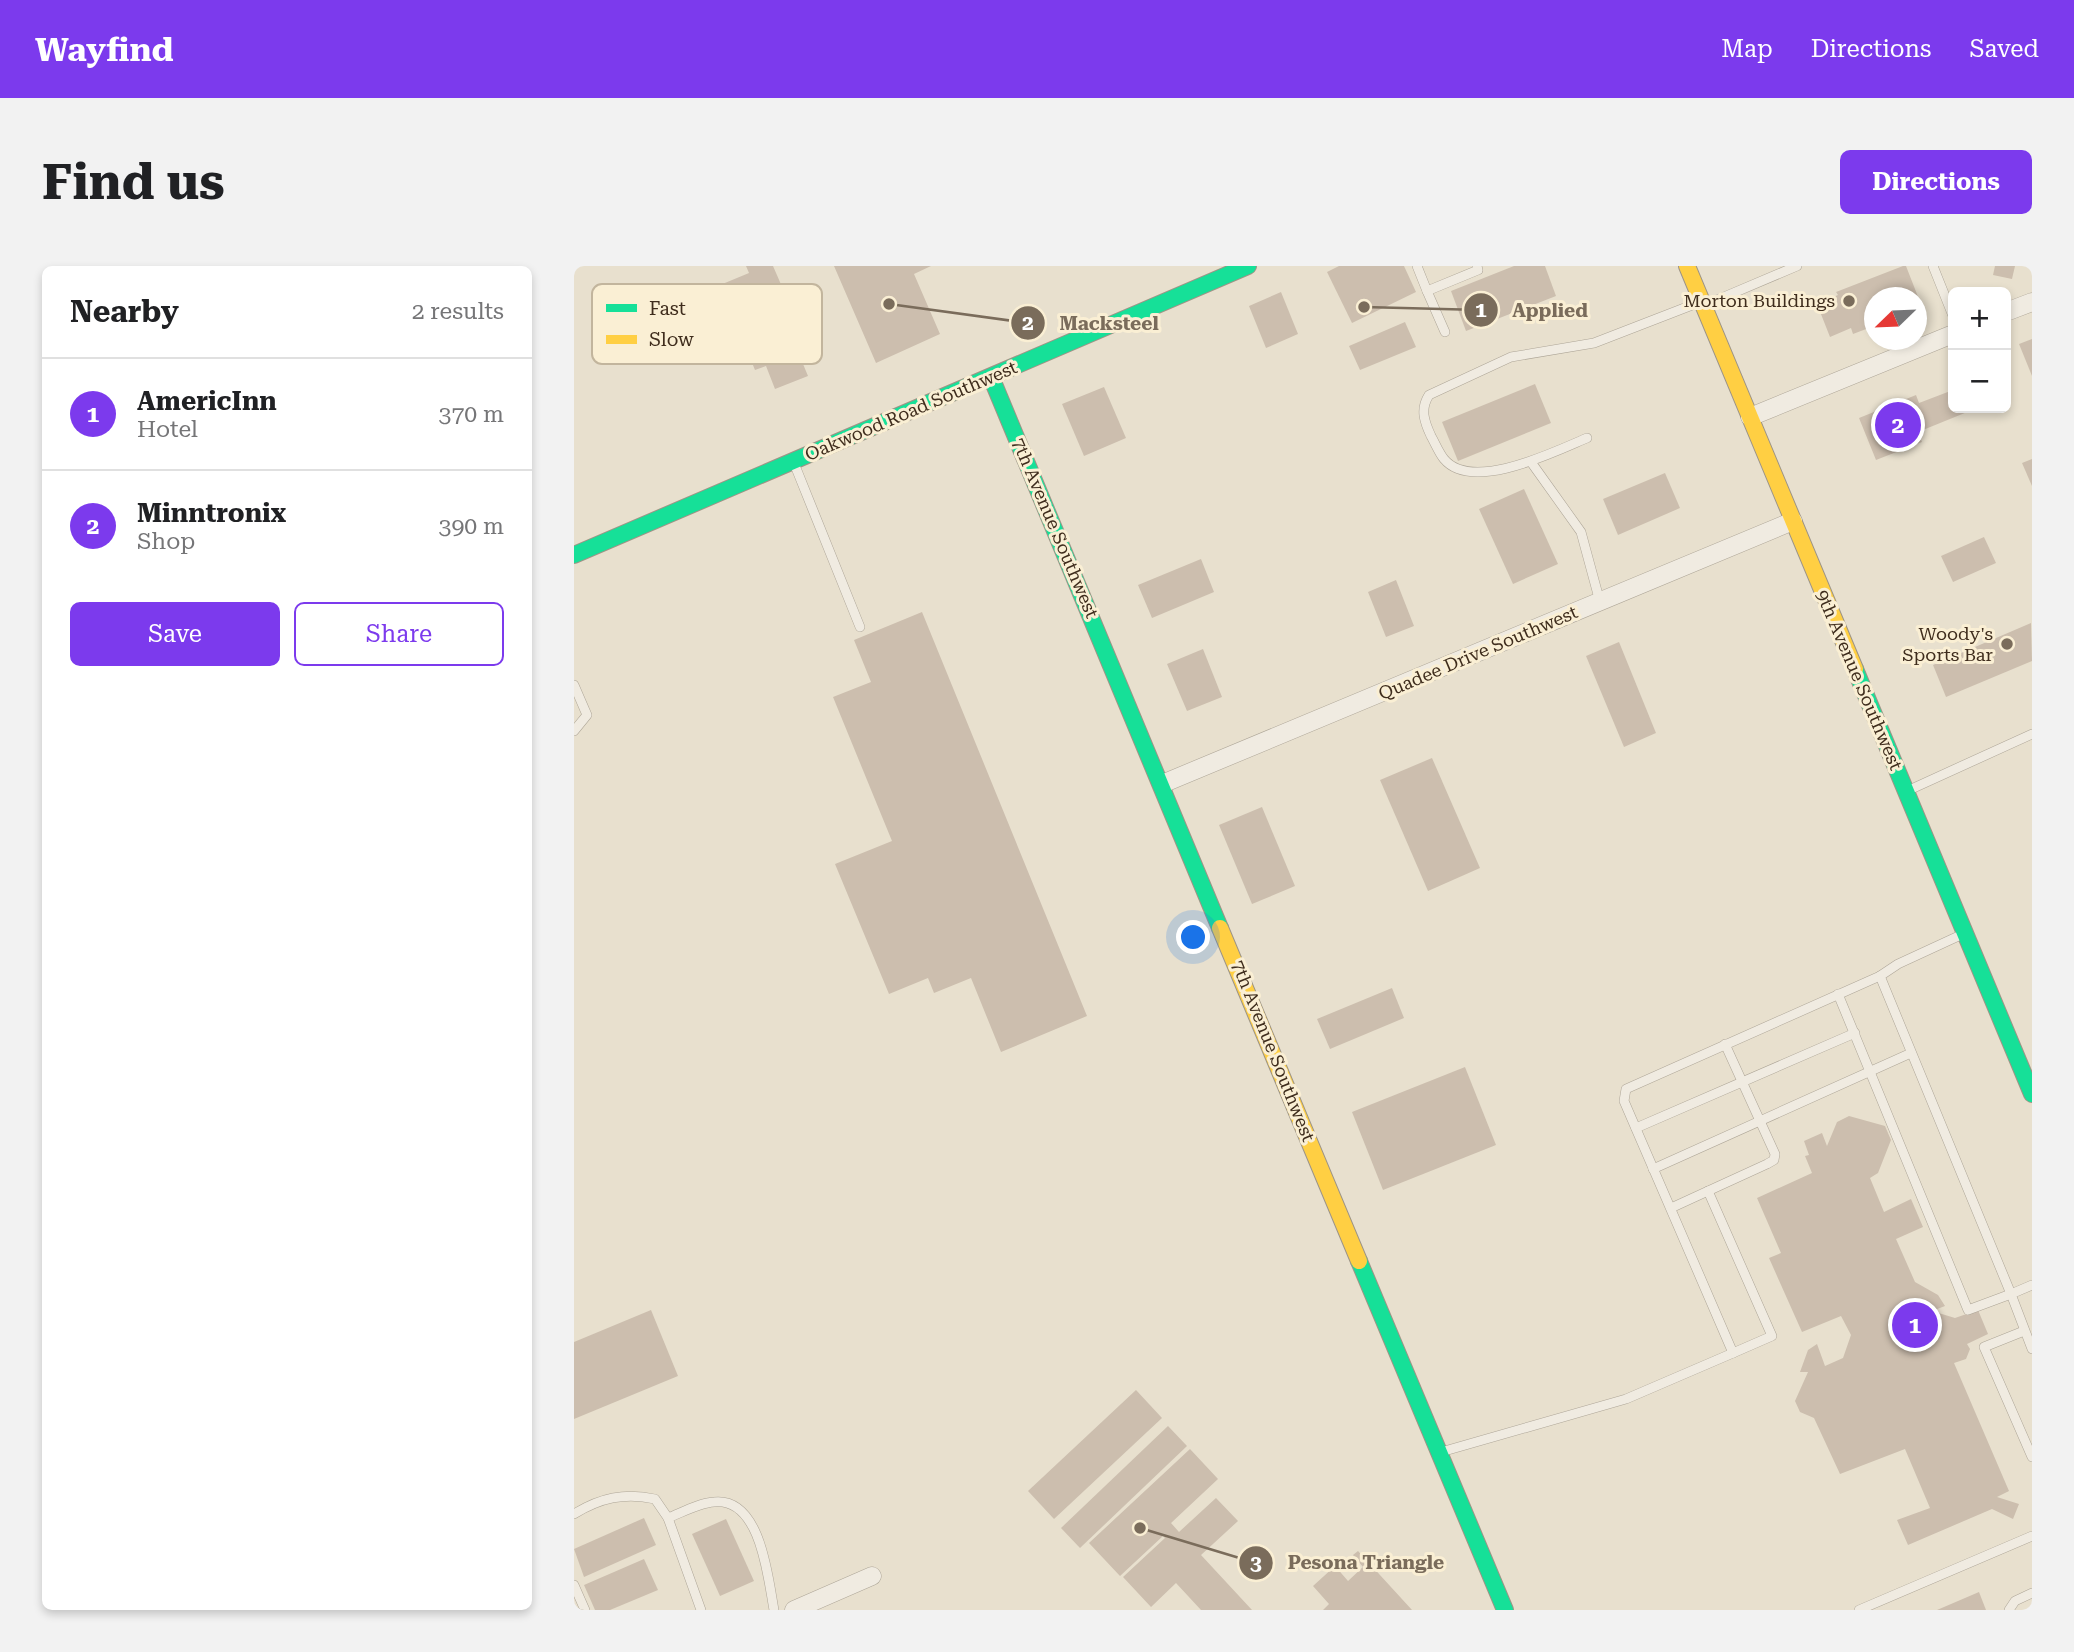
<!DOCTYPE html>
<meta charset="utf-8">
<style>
body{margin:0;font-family:"Roboto Serif",serif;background:#f2f2f2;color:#202124}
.controls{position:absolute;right:21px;top:21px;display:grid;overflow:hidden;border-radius:10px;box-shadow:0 4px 10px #0003}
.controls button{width:63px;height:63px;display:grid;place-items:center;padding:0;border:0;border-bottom:2px solid #e0e0e0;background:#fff;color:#202124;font:35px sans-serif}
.compass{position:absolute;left:1290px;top:21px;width:63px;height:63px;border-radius:50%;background:#fff;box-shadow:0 4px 10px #0003;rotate:247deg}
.you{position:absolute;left:620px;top:672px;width:24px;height:24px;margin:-18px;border:5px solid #fff;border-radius:50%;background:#1a73e8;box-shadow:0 0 0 10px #1a73e833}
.badge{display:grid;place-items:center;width:46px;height:46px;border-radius:50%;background:#7c3aed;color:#fff;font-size:23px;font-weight:700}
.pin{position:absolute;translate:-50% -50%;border:4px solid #fff;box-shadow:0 2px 7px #0006}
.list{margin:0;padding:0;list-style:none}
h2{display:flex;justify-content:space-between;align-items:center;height:91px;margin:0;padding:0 28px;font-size:30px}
h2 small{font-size:23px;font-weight:400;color:#757577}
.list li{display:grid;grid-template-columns:46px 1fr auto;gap:21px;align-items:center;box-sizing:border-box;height:112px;padding:0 28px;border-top:2px solid #e0e0e0}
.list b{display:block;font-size:26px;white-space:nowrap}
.list p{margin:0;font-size:23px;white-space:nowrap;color:#757577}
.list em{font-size:23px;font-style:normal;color:#757577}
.actions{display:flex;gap:14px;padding:21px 28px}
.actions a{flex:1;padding:16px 0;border:2px solid #7c3aed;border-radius:10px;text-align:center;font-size:24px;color:#7c3aed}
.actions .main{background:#7c3aed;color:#fff}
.map{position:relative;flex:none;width:1458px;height:1344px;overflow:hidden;border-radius:10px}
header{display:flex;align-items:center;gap:42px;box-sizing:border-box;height:98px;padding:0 35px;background:#7c3aed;color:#fff}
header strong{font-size:33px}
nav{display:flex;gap:38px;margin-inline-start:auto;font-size:24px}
.intro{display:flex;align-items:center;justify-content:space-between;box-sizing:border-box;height:168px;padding:0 42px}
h1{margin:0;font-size:49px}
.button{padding:18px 32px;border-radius:10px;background:#7c3aed;color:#fff;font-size:24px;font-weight:700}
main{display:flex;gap:42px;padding:0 42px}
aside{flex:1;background:#fff;border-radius:10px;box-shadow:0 4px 10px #0003}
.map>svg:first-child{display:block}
</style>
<header>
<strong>Wayfind</strong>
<nav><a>Map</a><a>Directions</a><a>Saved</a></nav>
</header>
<div class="intro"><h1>Find us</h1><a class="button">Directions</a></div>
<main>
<aside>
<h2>Nearby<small>2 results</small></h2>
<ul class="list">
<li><span class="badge">1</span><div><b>AmericInn</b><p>Hotel</p></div><em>370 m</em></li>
<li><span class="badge">2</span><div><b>Minntronix</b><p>Shop</p></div><em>390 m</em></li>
</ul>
<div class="actions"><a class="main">Save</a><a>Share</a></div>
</aside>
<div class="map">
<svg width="1458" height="1344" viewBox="0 0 1458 1344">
<rect width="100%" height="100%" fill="#e8e0ce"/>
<g fill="#ccbeae">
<polygon points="172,0 199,0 209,23 170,39 177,57 207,45 234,110 201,123 192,100 181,104 146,19 175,7"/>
<polygon points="260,0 357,0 340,8 366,68 302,97"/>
<polygon points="765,0 830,0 842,26 778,57 753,6"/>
<polygon points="940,0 971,0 982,30 892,65 877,25"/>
<polygon points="1329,0 1332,0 1348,41 1342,43 1342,32 1300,32 1300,60 1279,68 1277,62 1256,71 1243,38 1264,29 1262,26"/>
<polygon points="1421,0 1441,0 1438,13 1419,9"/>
<polygon points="707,26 724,68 692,82 675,40"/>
<polygon points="831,56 842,81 786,104 775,80"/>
<polygon points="1458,73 1458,110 1445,78"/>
<polygon points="961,118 977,157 884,195 868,156"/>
<polygon points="530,121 552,172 510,190 488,138"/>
<polygon points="1379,124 1379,142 1403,142 1344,166 1348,176 1302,194 1285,152 1342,129 1345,137"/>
<polygon points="1458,193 1458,220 1448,197"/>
<polygon points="1091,207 1106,242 1044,269 1029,233"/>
<polygon points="950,223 984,298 939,318 905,243"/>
<polygon points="1410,271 1422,297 1379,316 1367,290"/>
<polygon points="627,293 640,326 578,352 564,319"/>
<polygon points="822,314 840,360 812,371 794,326"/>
<polygon points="348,346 513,750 427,786 397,712 360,727 354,712 315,728 261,598 318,575 259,431 297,416 280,374"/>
<polygon points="1457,357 1458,395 1372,431 1359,399"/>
<polygon points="1045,376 1082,467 1050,481 1012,390"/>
<polygon points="629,383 648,431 613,445 593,398"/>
<polygon points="858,492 906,602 854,625 806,514"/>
<polygon points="688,541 721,620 678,638 645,559"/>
<polygon points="818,722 830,752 756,783 743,753"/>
<polygon points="891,801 922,879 809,924 778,846"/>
<polygon points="1275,850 1311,860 1317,874 1304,907 1296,912 1310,946 1337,933 1349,961 1322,973 1341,1016 1364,1029 1371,1040 1358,1045 1381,1052 1404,1044 1414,1068 1393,1078 1396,1083 1392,1093 1380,1097 1435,1225 1423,1231 1445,1238 1439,1253 1418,1243 1334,1279 1323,1254 1356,1242 1331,1183 1266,1208 1240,1152 1226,1146 1221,1135 1234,1106 1226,1106 1234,1084 1243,1078 1251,1100 1269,1092 1277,1069 1267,1050 1228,1066 1195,992 1207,987 1183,932 1238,907 1231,890 1235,889 1230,875 1248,867 1253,880 1263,856"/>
<polygon points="77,1044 104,1110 0,1153 0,1076"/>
<polygon points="562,1124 588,1152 480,1253 454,1225"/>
<polygon points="594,1160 613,1180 506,1282 487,1262"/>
<polygon points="616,1183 644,1213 597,1257 605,1266 642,1232 664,1255 627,1289 678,1344 627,1344 602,1317 577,1341 549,1311 591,1272 589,1270 546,1310 515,1277"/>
<polygon points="70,1252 82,1279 10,1311 0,1283"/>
<polygon points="152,1253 180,1315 146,1330 118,1268"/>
<polygon points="784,1285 838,1344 749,1344 755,1338 739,1320 761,1300 774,1315 789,1301 779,1289"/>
<polygon points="70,1293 84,1324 36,1344 21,1344 10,1319"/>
<polygon points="1405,1326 1412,1344 1363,1344"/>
</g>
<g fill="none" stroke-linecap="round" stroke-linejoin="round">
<g stroke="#ada597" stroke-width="10">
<g id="lane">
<polyline points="843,0 853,25 904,4 903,0"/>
<polyline points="1359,0 1379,50"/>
<polyline points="853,25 871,66"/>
<polyline points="1131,39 1223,0"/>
<path d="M1013,172c-31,13 -115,55 -143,21 -5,-6 -9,-16 -13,-23 -7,-15 -11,-27 -2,-41l82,-38 83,-14 106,-41"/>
<polyline points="957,196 1007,266 1026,336"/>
<polyline points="220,197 286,361"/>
<polyline points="0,419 13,449 0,465"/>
<polyline points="1333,525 1458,468"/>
<polyline points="1264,728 1394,1044 1437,1028 1306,710 1324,698 1389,668"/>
<polyline points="1151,778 1201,888 1200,894 1193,898 1134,925 1198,1070 1159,1087"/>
<polyline points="1062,862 1281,767"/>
<polyline points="1079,903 1337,787"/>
<polyline points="1097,942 1134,925"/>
<polyline points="1458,1019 1437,1028 1458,1083"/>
<polyline points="1450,1065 1410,1081 1458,1191"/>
<polyline points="867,1186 1052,1133 1159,1087 1050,835 1052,823 1306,710"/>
<path d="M0,1248c26,-16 51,-22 81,-15l13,19 33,92"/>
<path d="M94,1252c15,-6 31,-15 46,-16 47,-5 54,76 60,108"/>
<polyline points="0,1319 11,1344"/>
<polyline points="1285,1344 1458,1270"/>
<polyline points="1435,1344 1441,1335 1458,1327"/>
</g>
</g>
<g stroke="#ada597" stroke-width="19">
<g id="street">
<polyline points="1432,46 1458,36"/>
<polyline points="1176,151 1379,68"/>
<polyline points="588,518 1219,255"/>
<polyline points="220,1344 298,1310"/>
</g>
</g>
<g stroke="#9d9486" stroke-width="18">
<g id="fast">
<polyline points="417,111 646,662"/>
<polyline points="0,289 674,0"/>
<polyline points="1281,403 1458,828"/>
<polyline points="785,995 931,1344"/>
</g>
</g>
<g stroke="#9d9486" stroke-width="18">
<g id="slow">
<polyline points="1113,0 1281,403"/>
<polyline points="646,662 785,995"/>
</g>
</g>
<use href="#lane" stroke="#f0ebe1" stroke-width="9"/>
<use href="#street" stroke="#f0ebe1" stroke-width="18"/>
<use href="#fast" stroke="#16e098" stroke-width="16"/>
<use href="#slow" stroke="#ffcf43" stroke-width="16"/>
</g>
<g fill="#7a6c5b" stroke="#faefd4" stroke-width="2.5">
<circle cx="1275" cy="35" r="7"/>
<circle cx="1433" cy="378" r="7"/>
</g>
<g text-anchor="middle" stroke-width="6" stroke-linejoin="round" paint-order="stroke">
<g font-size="18" fill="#3f2d1d" stroke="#faefd4" text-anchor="end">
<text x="1261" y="41">Morton Buildings</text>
<text x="1419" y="374">Woody's<tspan x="1419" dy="21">Sports Bar</tspan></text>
</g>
<g font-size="18" fill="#3f2d1d" stroke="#faefd4">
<text transform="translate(337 145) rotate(-23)" y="6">Oakwood Road Southwest</text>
<text transform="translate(481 262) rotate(67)" y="6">7th Avenue Southwest</text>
<text transform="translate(904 387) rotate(-23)" y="6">Quadee Drive Southwest</text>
<text transform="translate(1285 414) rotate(67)" y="6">9th Avenue Southwest</text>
<text transform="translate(699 785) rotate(68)" y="6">7th Avenue Southwest</text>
</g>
</g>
<rect x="18" y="18" width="230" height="80" rx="10" fill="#faefd4" stroke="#c2b59d" stroke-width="2"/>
<rect x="32" y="38" width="31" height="8" fill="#16e098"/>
<rect x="32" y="69" width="31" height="9" fill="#ffcf43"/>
<g font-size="19" fill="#3f2d1d">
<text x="75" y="49">Fast</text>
<text x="75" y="80">Slow</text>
</g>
<path fill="none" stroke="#7a6c5b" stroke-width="2.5" d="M790 41L907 44M315 38L454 57M566 1262L682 1297"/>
<g fill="#7a6c5b" stroke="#faefd4" stroke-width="2.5">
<circle cx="790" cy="41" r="7"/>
<circle cx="315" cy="38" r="7"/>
<circle cx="566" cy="1262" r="7"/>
<circle cx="907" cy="44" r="18"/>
<circle cx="454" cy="57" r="18"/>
<circle cx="682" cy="1297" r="18"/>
</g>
<g font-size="21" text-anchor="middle" font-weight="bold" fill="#fff">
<text x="907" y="51">1</text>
<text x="454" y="64">2</text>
<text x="682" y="1304">3</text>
</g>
<g font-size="19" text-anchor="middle" font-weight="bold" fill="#7a6c5b" stroke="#faefd4" stroke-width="6" stroke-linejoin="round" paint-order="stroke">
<text x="976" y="51">Applied</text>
<text x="535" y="64">Macksteel</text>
<text x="792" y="1303">Pesona Triangle</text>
</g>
</svg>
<div class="controls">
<button>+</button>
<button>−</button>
</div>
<svg class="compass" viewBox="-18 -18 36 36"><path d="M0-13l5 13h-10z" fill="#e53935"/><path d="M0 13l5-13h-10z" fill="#757577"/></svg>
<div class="you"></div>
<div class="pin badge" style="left:1341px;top:1059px">1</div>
<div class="pin badge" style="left:1324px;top:159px">2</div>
</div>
</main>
